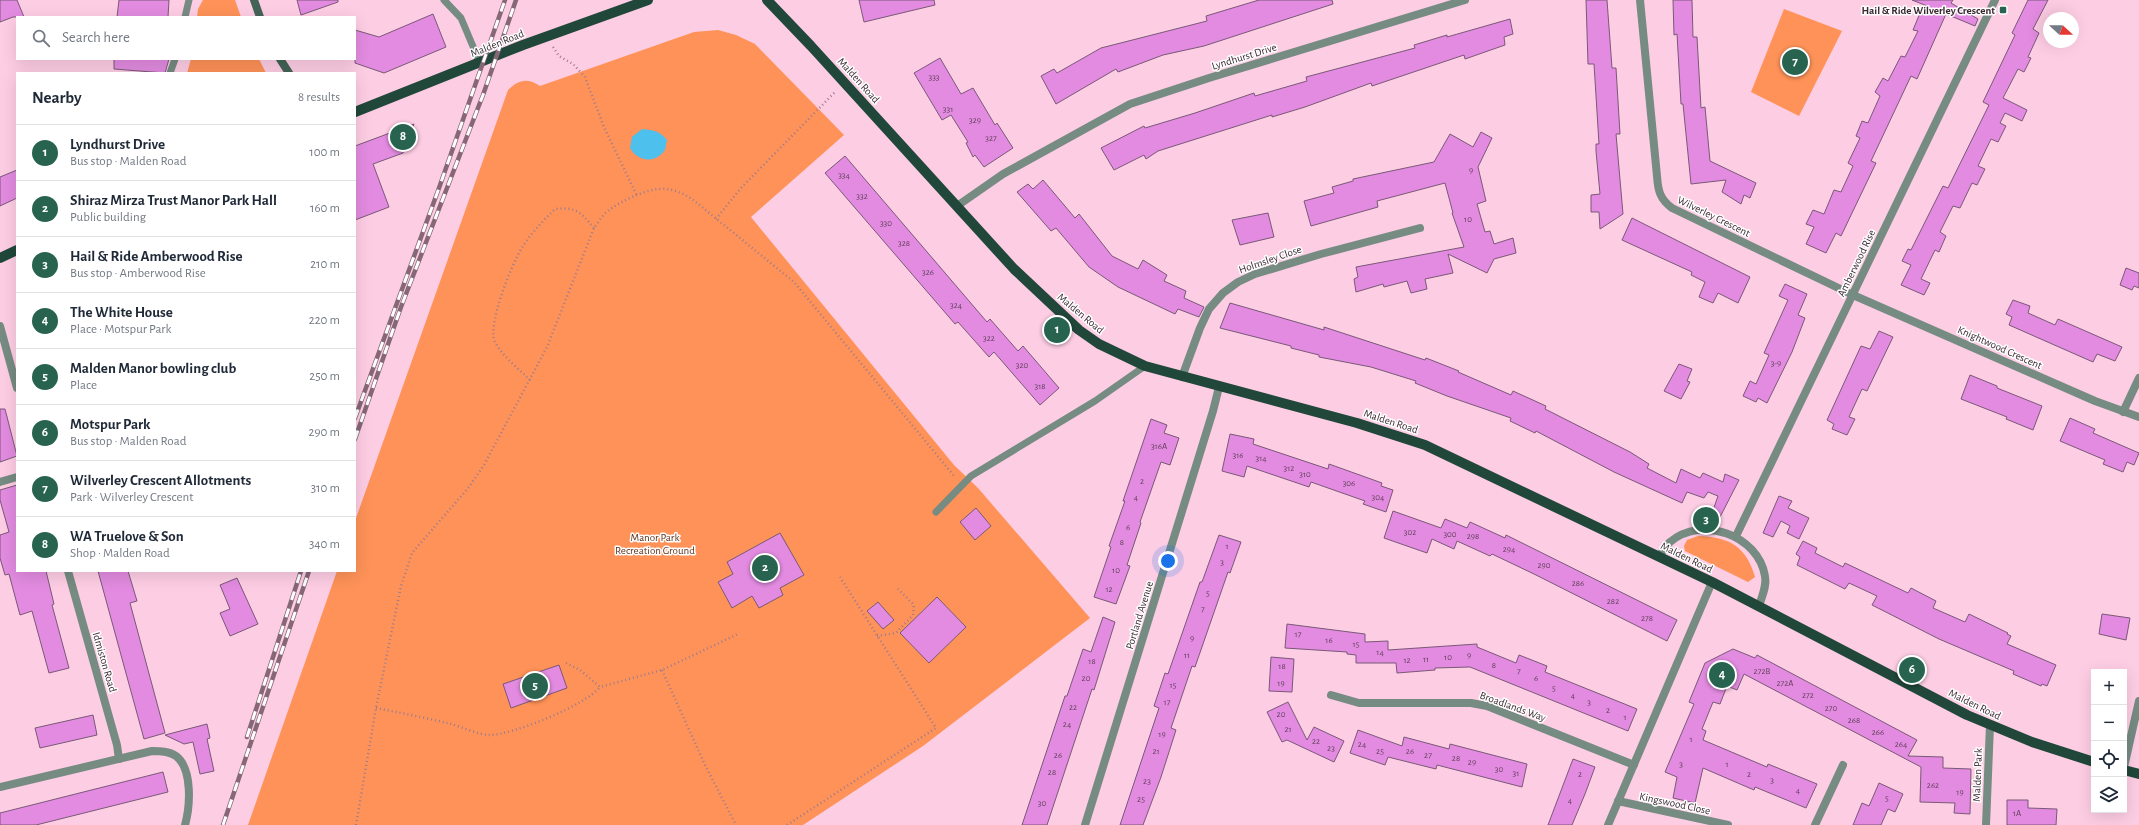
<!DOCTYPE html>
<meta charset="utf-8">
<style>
body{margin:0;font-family:"Alegreya Sans",sans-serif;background:#f6f6f7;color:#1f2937}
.controls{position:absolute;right:12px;bottom:12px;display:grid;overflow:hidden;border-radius:0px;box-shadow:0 4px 16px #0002}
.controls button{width:36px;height:36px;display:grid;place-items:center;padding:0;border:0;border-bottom:1px solid #e0e1e3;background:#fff;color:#1f2937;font:20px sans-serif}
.compass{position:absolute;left:2043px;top:12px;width:36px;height:36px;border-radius:50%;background:#fff;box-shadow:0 4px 16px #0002;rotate:111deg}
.you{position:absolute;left:1168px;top:561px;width:14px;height:14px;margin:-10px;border:3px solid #fff;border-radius:50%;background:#1a73e8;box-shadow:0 0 0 6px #1a73e833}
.badge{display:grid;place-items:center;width:26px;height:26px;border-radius:50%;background:#27634f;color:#fff;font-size:13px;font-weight:700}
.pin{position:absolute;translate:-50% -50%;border:2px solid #fff;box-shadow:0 1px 4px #0006}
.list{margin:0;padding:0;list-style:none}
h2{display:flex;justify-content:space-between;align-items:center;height:52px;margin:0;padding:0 16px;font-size:17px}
h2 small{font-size:13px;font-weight:400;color:#747a83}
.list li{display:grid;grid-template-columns:26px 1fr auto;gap:12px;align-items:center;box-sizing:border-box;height:56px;padding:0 16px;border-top:1px solid #e0e1e3}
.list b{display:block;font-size:15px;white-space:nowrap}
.list p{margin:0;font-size:13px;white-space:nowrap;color:#747a83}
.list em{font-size:13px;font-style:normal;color:#747a83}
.icon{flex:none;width:22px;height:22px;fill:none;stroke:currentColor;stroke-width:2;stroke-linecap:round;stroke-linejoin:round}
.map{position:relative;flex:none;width:2139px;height:825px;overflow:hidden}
.search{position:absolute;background:#fff;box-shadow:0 4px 16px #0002;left:16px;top:16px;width:340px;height:44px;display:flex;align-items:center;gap:10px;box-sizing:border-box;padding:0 14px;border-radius:0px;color:#747a83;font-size:15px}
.panel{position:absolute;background:#fff;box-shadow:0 4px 16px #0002;left:16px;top:72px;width:340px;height:500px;border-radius:0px}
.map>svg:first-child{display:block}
</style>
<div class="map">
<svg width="2139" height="825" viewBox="0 0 2139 825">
<rect width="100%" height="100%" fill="#fdcde4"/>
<g fill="#fe9258">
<polygon points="203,0 235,0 241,17 197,17 198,9"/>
<polygon points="1784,9 1842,31 1799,116 1751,92"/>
<path d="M718,30l18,5 19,9 89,91 -93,82 203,248 24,23 112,130 -167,128 -120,79h-555l89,-254h18v-50l153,-431c10,-10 19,-13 32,-4l154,-54z"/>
<polygon points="191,59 259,59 266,73 187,73"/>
<path d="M1698,536c31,1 48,10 57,41l-7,5 -63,-31 -1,-5 3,-6z"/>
</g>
<path fill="#4dc0ed" d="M642,129c11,1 18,2 25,11l-2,10c-10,14 -27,12 -35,-2l2,-11z"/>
<g fill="#e28be0" stroke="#795977">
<polygon points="0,0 17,0 24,17 13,17 0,22"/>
<polygon points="119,0 169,0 168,17 117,17"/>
<polygon points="297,0 338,0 338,2 301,15"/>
<polygon points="859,0 934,0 935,5 864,22"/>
<polygon points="1259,0 1332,0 1333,4 1204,46 1163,55 1118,72 1116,69 1056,104 1041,76 1054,69 1057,73 1101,48 1207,21 1206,16"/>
<polygon points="1586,0 1607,0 1612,68 1616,68 1620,134 1616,134 1623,214 1600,229 1599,212 1591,212 1591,195 1600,194 1596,151 1596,144 1599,144 1594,64 1588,64"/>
<polygon points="1673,0 1692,0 1693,37 1697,37 1701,108 1705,107 1710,161 1756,183 1750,198 1744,195 1741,204 1722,192 1726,180 1691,184 1683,104 1681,104 1677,34 1674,35"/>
<polygon points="1912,0 1953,0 1951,3 1978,19 1975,26 1946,14 1917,79 1911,76 1871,161 1876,163 1841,236 1836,233 1826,253 1806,244 1814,227 1806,224 1813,210 1824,214 1834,190 1841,192 1853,166 1848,163 1860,138 1856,136 1862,121 1868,123 1880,96 1875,92 1883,78 1888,81 1901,56 1905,57 1918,31 1913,30 1920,13 1923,14 1927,6"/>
<polygon points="2028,0 2048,0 2033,29 2039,33 2028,57 2031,58 2024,72 2018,69 2003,98 2027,110 2022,121 2005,113 2000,123 2006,126 1998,142 1991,139 1978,166 1985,169 1977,185 1972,183 1960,208 1953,206 1940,232 1946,236 1939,252 1935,250 1921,279 1930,283 1924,295 1901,285 1911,265 1902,261 1908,249 1911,250 1943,186 1948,188 1989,105 1983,102 2015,35 2012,33"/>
<polygon points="433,14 446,47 384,73 355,63 355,30 379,37"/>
<polygon points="1510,19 1513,34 1504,37 1505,45 1465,59 1464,55 1372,86 1371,83 1305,107 1272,117 1272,115 1158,151 1146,159 1144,155 1114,170 1101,148 1144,126 1145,128 1195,113 1254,93 1255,96 1307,81 1306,77 1415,48 1414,45 1447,35 1447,37"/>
<polygon points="940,58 961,94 973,88 995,125 997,123 1013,148 984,167 975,155 973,157 966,143 968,142 951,115 942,120 914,73"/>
<polygon points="114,59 169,59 165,73 114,69"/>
<polygon points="414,124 403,153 373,164 389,207 355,220 355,146"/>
<polygon points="1481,132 1492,138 1478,167 1486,201 1477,204 1485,232 1490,231 1494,244 1513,238 1516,253 1494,259 1487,273 1448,254 1453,273 1425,279 1427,289 1411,293 1407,281 1384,287 1383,284 1356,292 1354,279 1358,277 1356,267 1464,247 1452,213 1453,213 1445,183 1377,201 1378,207 1311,226 1304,201 1334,193 1332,187 1353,181 1353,179 1434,162 1450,134 1473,147"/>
<polygon points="845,156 987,322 990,319 1018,351 1023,346 1059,388 1040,405 994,352 989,357 958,322 955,324 825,173"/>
<polygon points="17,170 17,198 0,206 0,177"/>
<polygon points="1043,180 1075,218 1079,214 1112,256 1138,269 1143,260 1167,275 1164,281 1186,291 1184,298 1204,307 1199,317 1178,309 1175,314 1118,287 1089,267 1056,228 1051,231 1017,192 1028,184 1033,189"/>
<polygon points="1268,213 1274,237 1240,245 1232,220"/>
<polygon points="1632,218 1750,277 1738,303 1718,293 1713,303 1699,297 1705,282 1691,275 1692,272 1622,240"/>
<polygon points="2126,268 2139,273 2139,288 2134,286 2132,290 2120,285"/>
<polygon points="1785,284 1807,294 1798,315 1805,318 1792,352 1767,403 1758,398 1756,402 1743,396 1750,381 1756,384 1769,355 1764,353 1788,300 1779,296"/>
<polygon points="2013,300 2030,306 2028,313 2055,325 2058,319 2122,347 2115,361 2097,354 2093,362 2009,325 2012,317 2006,314"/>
<polygon points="1230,303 1324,330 1324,327 1425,360 1426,358 1459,371 1458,372 1511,395 1513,391 1546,406 1545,409 1630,452 1649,464 1647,468 1676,483 1681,469 1700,478 1703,473 1723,482 1725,474 1739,480 1719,519 1711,516 1718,496 1708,492 1704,498 1687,492 1682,503 1614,472 1536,431 1535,433 1510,421 1511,418 1447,396 1415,383 1416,381 1371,367 1319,357 1319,355 1291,348 1291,346 1220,328"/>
<polygon points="1879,331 1893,337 1867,391 1862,389 1849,417 1855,419 1847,435 1832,429 1834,424 1827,420 1861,346 1870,349"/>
<polygon points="1679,364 1692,369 1687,381 1690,382 1681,399 1664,391"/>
<polygon points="1970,375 1997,386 1997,388 2042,406 2033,430 2006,419 2007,417 1961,399"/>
<polygon points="0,409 5,409 17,456 0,462"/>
<polygon points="2070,418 2095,429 2093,433 2139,453 2134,465 2127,462 2123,472 2103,464 2105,460 2060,441"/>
<polygon points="1151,419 1167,425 1164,433 1179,438 1170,465 1161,462 1140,522 1141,523 1127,565 1130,566 1116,604 1094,597 1111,547 1109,546 1125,501 1123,501"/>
<polygon points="1230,434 1254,439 1253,444 1328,469 1329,464 1382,483 1381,486 1393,490 1386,512 1363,504 1365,501 1311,482 1309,487 1247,466 1244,477 1222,471"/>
<polygon points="17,485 17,571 46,571 54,604 52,605 69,668 49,673 32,611 20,615 9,574 5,575 0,558 0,535 9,532 0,500 0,490"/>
<polygon points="1779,496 1792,501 1788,508 1809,518 1799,539 1787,533 1790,526 1781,521 1773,537 1763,533"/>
<polygon points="976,508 991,526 975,540 960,522"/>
<polygon points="1393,511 1441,528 1445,519 1467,528 1470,522 1505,538 1506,535 1677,620 1667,641 1534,574 1492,554 1490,556 1457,541 1454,549 1432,539 1427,553 1384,538"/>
<polygon points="780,533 804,575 780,588 783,595 759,608 752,596 732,608 718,582 733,574 727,562"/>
<polygon points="1219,535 1241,542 1230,573 1228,572 1195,667 1192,666 1171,728 1176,730 1161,777 1143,825 1120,825 1159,708 1154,706 1165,673 1168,674 1200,582 1202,582"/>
<polygon points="1803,541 1817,548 1815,553 1843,567 1845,563 1908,593 1911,588 1936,601 1933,608 1965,622 1969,614 2008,633 2007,634 2011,636 2007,644 2056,665 2047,686 2042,684 2041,686 2013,674 2014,671 1939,639 1872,605 1877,596 1849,583 1845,589 1797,565 1800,557 1796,554"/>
<polygon points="98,571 128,571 137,601 130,603 165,733 144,739"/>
<polygon points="237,578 258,624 230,636 220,613 230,609 220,585"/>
<polygon points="937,597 966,627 929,663 900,633"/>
<polygon points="878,602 894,620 883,629 867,611"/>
<polygon points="2102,614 2130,618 2126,640 2099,634"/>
<polygon points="1103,617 1115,622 1094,690 1092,689 1047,825 1022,825 1065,696 1067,696 1083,649 1091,652"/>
<polygon points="1287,624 1365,634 1365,642 1388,641 1388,650 1477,644 1477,647 1516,663 1519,655 1547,666 1545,672 1637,709 1628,731 1470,667 1435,668 1435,670 1397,673 1396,663 1356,663 1356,655 1347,654 1347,652 1285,648"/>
<polygon points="1733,649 1755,658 1757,655 1917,740 1908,756 1943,757 1943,768 1971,769 1970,814 1954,813 1955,803 1920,802 1921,767 1744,674 1737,690 1727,686 1720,704 1713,702 1702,729 1706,731 1703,740 1767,767 1768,764 1817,784 1806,808 1755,787 1754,790 1703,768 1695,803 1673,798 1677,777 1665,772 1694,704 1689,702 1705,663"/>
<polygon points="1271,657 1294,659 1292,692 1269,691"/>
<polygon points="559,665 567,688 511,708 503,684"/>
<polygon points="1288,702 1307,740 1314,727 1344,741 1334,762 1287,740 1282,742 1267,712"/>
<polygon points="93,715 97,735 40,748 35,728"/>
<polygon points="207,724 210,738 207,739 214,771 200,774 193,742 184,744 165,735"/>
<polygon points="1358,730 1402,746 1404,737 1449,749 1450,744 1527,764 1522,787 1437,765 1436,769 1388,757 1385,765 1350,753"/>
<polygon points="1573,759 1595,767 1585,794 1572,825 1548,825"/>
<polygon points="163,772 168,792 36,825 0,825 0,813"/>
<polygon points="1879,783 1903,794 1895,812 1888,809 1881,825 1853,825 1862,803 1869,806"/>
<polygon points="2007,800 2028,800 2028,808 2057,809 2056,825 2007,825"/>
</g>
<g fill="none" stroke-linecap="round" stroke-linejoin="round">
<g stroke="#9d7c8c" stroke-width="2.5" stroke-dasharray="1 3" stroke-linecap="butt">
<polyline points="553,47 559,56 573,64 585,77 604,127 637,196"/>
<polyline points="716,219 741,188 836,91"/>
<path d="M530,380c-12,-12 -27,-23 -35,-38 -8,-17 16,-75 25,-91 9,-16 22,-29 35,-42 22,-2 25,3 39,19"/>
<polyline points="877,636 896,633 913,615 914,605 896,587"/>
<polyline points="566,663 580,670 600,687 662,670 738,634"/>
<polyline points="662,670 705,765 736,825"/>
<path d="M376,708c25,5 51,10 75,16 11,3 28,11 38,11 24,0 97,-30 111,-48"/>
<path d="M356,825l20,-117 25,-122 11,-33 57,-66 15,-22 63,-118 47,-119c4,-5 8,-13 14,-17 12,-10 42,-24 58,-22 10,1 18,5 26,10l102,83 161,195"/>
<polyline points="787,825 936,728 840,577"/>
</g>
<g stroke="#768b82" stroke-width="7">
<polyline points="444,0 461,18 480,63"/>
<polyline points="185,17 189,0"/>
<polyline points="170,73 175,59"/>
<polyline points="936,512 971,476 1095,401 1145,366"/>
</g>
<g stroke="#768b82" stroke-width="8">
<path d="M1640,0l17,176c1,15 3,23 15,32l181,87 242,106 44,16"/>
<polyline points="957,206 1003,174 1130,104 1209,78 1465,0"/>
<polyline points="0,326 17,388"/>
<polyline points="1182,377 1200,328 1209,309 1223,293 1238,282 1255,274 1321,254 1420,228"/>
<polyline points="2123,412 2139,378"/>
<polyline points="0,482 17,477"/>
<polyline points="68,571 117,745 119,759"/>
<polyline points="1331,695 1359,703 1471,703 1487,706 1634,765"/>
<polyline points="2124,767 2139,701"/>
<path d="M0,787l152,-36c8,0 17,0 24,5 17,13 14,51 9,69"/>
<polyline points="1618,801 1728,825"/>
<polyline points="1085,825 1213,411 1219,387"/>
<polyline points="1815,825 1843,765"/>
<polyline points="1986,825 1990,725"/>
</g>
<g stroke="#768b82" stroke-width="8">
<polyline points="1736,536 1995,0"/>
<path d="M1659,557c3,-5 7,-12 11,-15 32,-27 88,-7 95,34 2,10 -3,20 -6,30"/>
<polyline points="1608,825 1712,582"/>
</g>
<g stroke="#446357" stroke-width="8">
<polyline points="254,0 260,17"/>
<polyline points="280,59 289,73"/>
</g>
<g stroke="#204739" stroke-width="10">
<polyline points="767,0 811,46 1014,269 1079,330 1099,344 1145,366 1357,423 1425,445 1712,582 1967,715 2032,742 2094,762"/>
<polyline points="355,112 523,45 648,0"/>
<polyline points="0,258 17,250"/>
<polyline points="2124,770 2139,774"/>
</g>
<g stroke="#856776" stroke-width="4.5">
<g id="rail">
<polyline points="355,418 439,188 505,0"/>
<polyline points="355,439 401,307 483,95 516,0"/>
<polyline points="247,737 301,571"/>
<polyline points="223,825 309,571"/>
</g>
</g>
<use href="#rail" stroke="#fefefe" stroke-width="3" stroke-dasharray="9" stroke-linecap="butt"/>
</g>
<rect fill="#27634f" stroke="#fefefe" stroke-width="1.5" x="1999" y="6" width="8" height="8" rx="2"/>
<g text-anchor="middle" stroke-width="3" stroke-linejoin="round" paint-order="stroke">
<g font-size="9" fill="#65425e">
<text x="934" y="80">333</text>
<text x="948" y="112">331</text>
<text x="975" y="123">329</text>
<text x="991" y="141">327</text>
<text x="1471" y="173">9</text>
<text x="844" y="178">334</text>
<text x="862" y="199">332</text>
<text x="1468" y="222">10</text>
<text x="886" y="226">330</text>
<text x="904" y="246">328</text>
<text x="928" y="275">326</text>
<text x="956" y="308">324</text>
<text x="989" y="341">322</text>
<text x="1776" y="366">3-9</text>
<text x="1022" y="368">320</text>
<text x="1040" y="389">318</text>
<text x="1159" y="449">316A</text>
<text x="1238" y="458">316</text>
<text x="1261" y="461">314</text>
<text x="1289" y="471">312</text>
<text x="1305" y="477">310</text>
<text x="1142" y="484">2</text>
<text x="1349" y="486">306</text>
<text x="1136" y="500">4</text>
<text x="1378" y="500">304</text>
<text x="1128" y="530">6</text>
<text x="1410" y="535">302</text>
<text x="1450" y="537">300</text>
<text x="1473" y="539">298</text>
<text x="1122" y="545">8</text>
<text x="1227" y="549">1</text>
<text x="1509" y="552">294</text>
<text x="1222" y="565">3</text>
<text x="1544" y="568">290</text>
<text x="1116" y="573">10</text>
<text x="1578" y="586">286</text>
<text x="1109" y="592">12</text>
<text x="1208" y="596">5</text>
<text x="1613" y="604">282</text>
<text x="1203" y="612">7</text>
<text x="1647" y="621">278</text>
<text x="1298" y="637">17</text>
<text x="1192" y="641">9</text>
<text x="1329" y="643">16</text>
<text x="1356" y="647">15</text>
<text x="1380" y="655">14</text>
<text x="1187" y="658">11</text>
<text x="1469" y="658">9</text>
<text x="1448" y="660">10</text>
<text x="1426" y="662">11</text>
<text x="1407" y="663">12</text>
<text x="1092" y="664">18</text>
<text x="1494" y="668">8</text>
<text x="1282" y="669">18</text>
<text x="1519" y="674">7</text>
<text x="1762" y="674">272B</text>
<text x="1086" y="681">20</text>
<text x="1536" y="681">6</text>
<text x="1281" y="686">19</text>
<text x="1785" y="686">272A</text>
<text x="1173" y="688">15</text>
<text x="1554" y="691">5</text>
<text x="1573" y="698">4</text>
<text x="1808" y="698">272</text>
<text x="1167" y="705">17</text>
<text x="1589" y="705">3</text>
<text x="1073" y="710">22</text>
<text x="1831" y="711">270</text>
<text x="1608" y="713">2</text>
<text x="1281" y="717">20</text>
<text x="1625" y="720">1</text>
<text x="1854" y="723">268</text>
<text x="1067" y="727">24</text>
<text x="1288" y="732">21</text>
<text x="1878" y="735">266</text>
<text x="1162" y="737">19</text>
<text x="1691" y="742">1</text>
<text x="1316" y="744">22</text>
<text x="1362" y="747">24</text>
<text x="1901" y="747">264</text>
<text x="1331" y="751">23</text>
<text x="1156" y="754">21</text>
<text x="1380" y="754">25</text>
<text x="1410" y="754">26</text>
<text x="1058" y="758">26</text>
<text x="1428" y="758">27</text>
<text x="1456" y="761">28</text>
<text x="1472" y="765">29</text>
<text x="1681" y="767">3</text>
<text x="1727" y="767">1</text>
<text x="1499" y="772">30</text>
<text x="1052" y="775">28</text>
<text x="1516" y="776">31</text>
<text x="1580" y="777">2</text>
<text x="1749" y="777">2</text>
<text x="1772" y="783">3</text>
<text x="1147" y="784">23</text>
<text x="1933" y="788">262</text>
<text x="1798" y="793">4</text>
<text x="1960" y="795">19</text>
<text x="1887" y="801">5</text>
<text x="1141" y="802">25</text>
<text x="1570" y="803">4</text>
<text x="1042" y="806">30</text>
<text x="2017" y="816">1A</text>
</g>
<g font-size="11" font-weight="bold" fill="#3b2932" stroke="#fefefe" text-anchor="end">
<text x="1995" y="14">Hail &amp; Ride Wilverley Crescent</text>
</g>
<g font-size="11" fill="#3b2932" stroke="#fefefe">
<text transform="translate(497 43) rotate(-22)" y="4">Malden Road</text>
<text transform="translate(1244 56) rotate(-17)" y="4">Lyndhurst Drive</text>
<text transform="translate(859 80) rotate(48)" y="4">Malden Road</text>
<text transform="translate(1714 216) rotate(26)" y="4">Wilverley Crescent</text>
<text transform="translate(1270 259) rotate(-19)" y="4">Holmsley Close</text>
<text transform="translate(1856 263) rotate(-64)" y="4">Amberwood Rise</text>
<text transform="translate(1081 313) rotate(40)" y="4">Malden Road</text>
<text transform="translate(2000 347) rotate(24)" y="4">Knightwood Crescent</text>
<text transform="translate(1391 421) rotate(18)" y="4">Malden Road</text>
<text transform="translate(1687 557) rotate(26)" y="4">Malden Road</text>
<text transform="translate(1139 615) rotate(-73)" y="4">Portland Avenue</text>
<text transform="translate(105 662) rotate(74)" y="4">Idmiston Road</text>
<text transform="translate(1975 704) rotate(26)" y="4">Malden Road</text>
<text transform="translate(1513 706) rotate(20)" y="4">Broadlands Way</text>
<text transform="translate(1977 775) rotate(-88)" y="4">Malden Park</text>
<text transform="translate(1675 803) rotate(12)" y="4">Kingswood Close</text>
</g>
<g font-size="11" fill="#5e321b" stroke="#fefefe">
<text x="655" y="541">Manor Park<tspan x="655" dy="13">Recreation Ground</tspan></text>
</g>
</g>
</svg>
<div class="controls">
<button>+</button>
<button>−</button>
<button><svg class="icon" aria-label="locate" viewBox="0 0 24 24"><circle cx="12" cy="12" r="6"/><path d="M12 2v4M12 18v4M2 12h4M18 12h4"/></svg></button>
<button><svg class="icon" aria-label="layers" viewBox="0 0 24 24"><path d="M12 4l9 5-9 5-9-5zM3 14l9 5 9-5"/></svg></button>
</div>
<svg class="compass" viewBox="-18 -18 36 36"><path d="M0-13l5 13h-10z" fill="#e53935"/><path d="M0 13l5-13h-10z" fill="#747a83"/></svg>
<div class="you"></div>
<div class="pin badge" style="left:1057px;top:330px">1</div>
<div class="pin badge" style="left:765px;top:568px">2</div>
<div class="pin badge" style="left:1706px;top:520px">3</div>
<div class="pin badge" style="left:1722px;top:675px">4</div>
<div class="pin badge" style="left:535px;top:686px">5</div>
<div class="pin badge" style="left:1912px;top:670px">6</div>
<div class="pin badge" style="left:1795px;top:62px">7</div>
<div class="pin badge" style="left:403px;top:137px">8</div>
<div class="search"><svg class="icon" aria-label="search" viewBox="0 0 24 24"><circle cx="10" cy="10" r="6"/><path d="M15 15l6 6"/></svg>Search here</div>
<section class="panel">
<h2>Nearby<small>8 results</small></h2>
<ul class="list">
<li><span class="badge">1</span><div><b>Lyndhurst Drive</b><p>Bus stop · Malden Road</p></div><em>100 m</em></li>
<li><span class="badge">2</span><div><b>Shiraz Mirza Trust Manor Park Hall</b><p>Public building</p></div><em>160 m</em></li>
<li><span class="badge">3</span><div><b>Hail &amp; Ride Amberwood Rise</b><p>Bus stop · Amberwood Rise</p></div><em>210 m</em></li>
<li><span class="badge">4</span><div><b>The White House</b><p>Place · Motspur Park</p></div><em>220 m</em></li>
<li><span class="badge">5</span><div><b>Malden Manor bowling club</b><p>Place</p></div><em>250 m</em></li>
<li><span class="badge">6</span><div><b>Motspur Park</b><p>Bus stop · Malden Road</p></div><em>290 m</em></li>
<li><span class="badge">7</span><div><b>Wilverley Crescent Allotments</b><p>Park · Wilverley Crescent</p></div><em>310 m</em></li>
<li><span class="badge">8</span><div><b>WA Truelove &amp; Son</b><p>Shop · Malden Road</p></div><em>340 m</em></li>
</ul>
</section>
</div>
